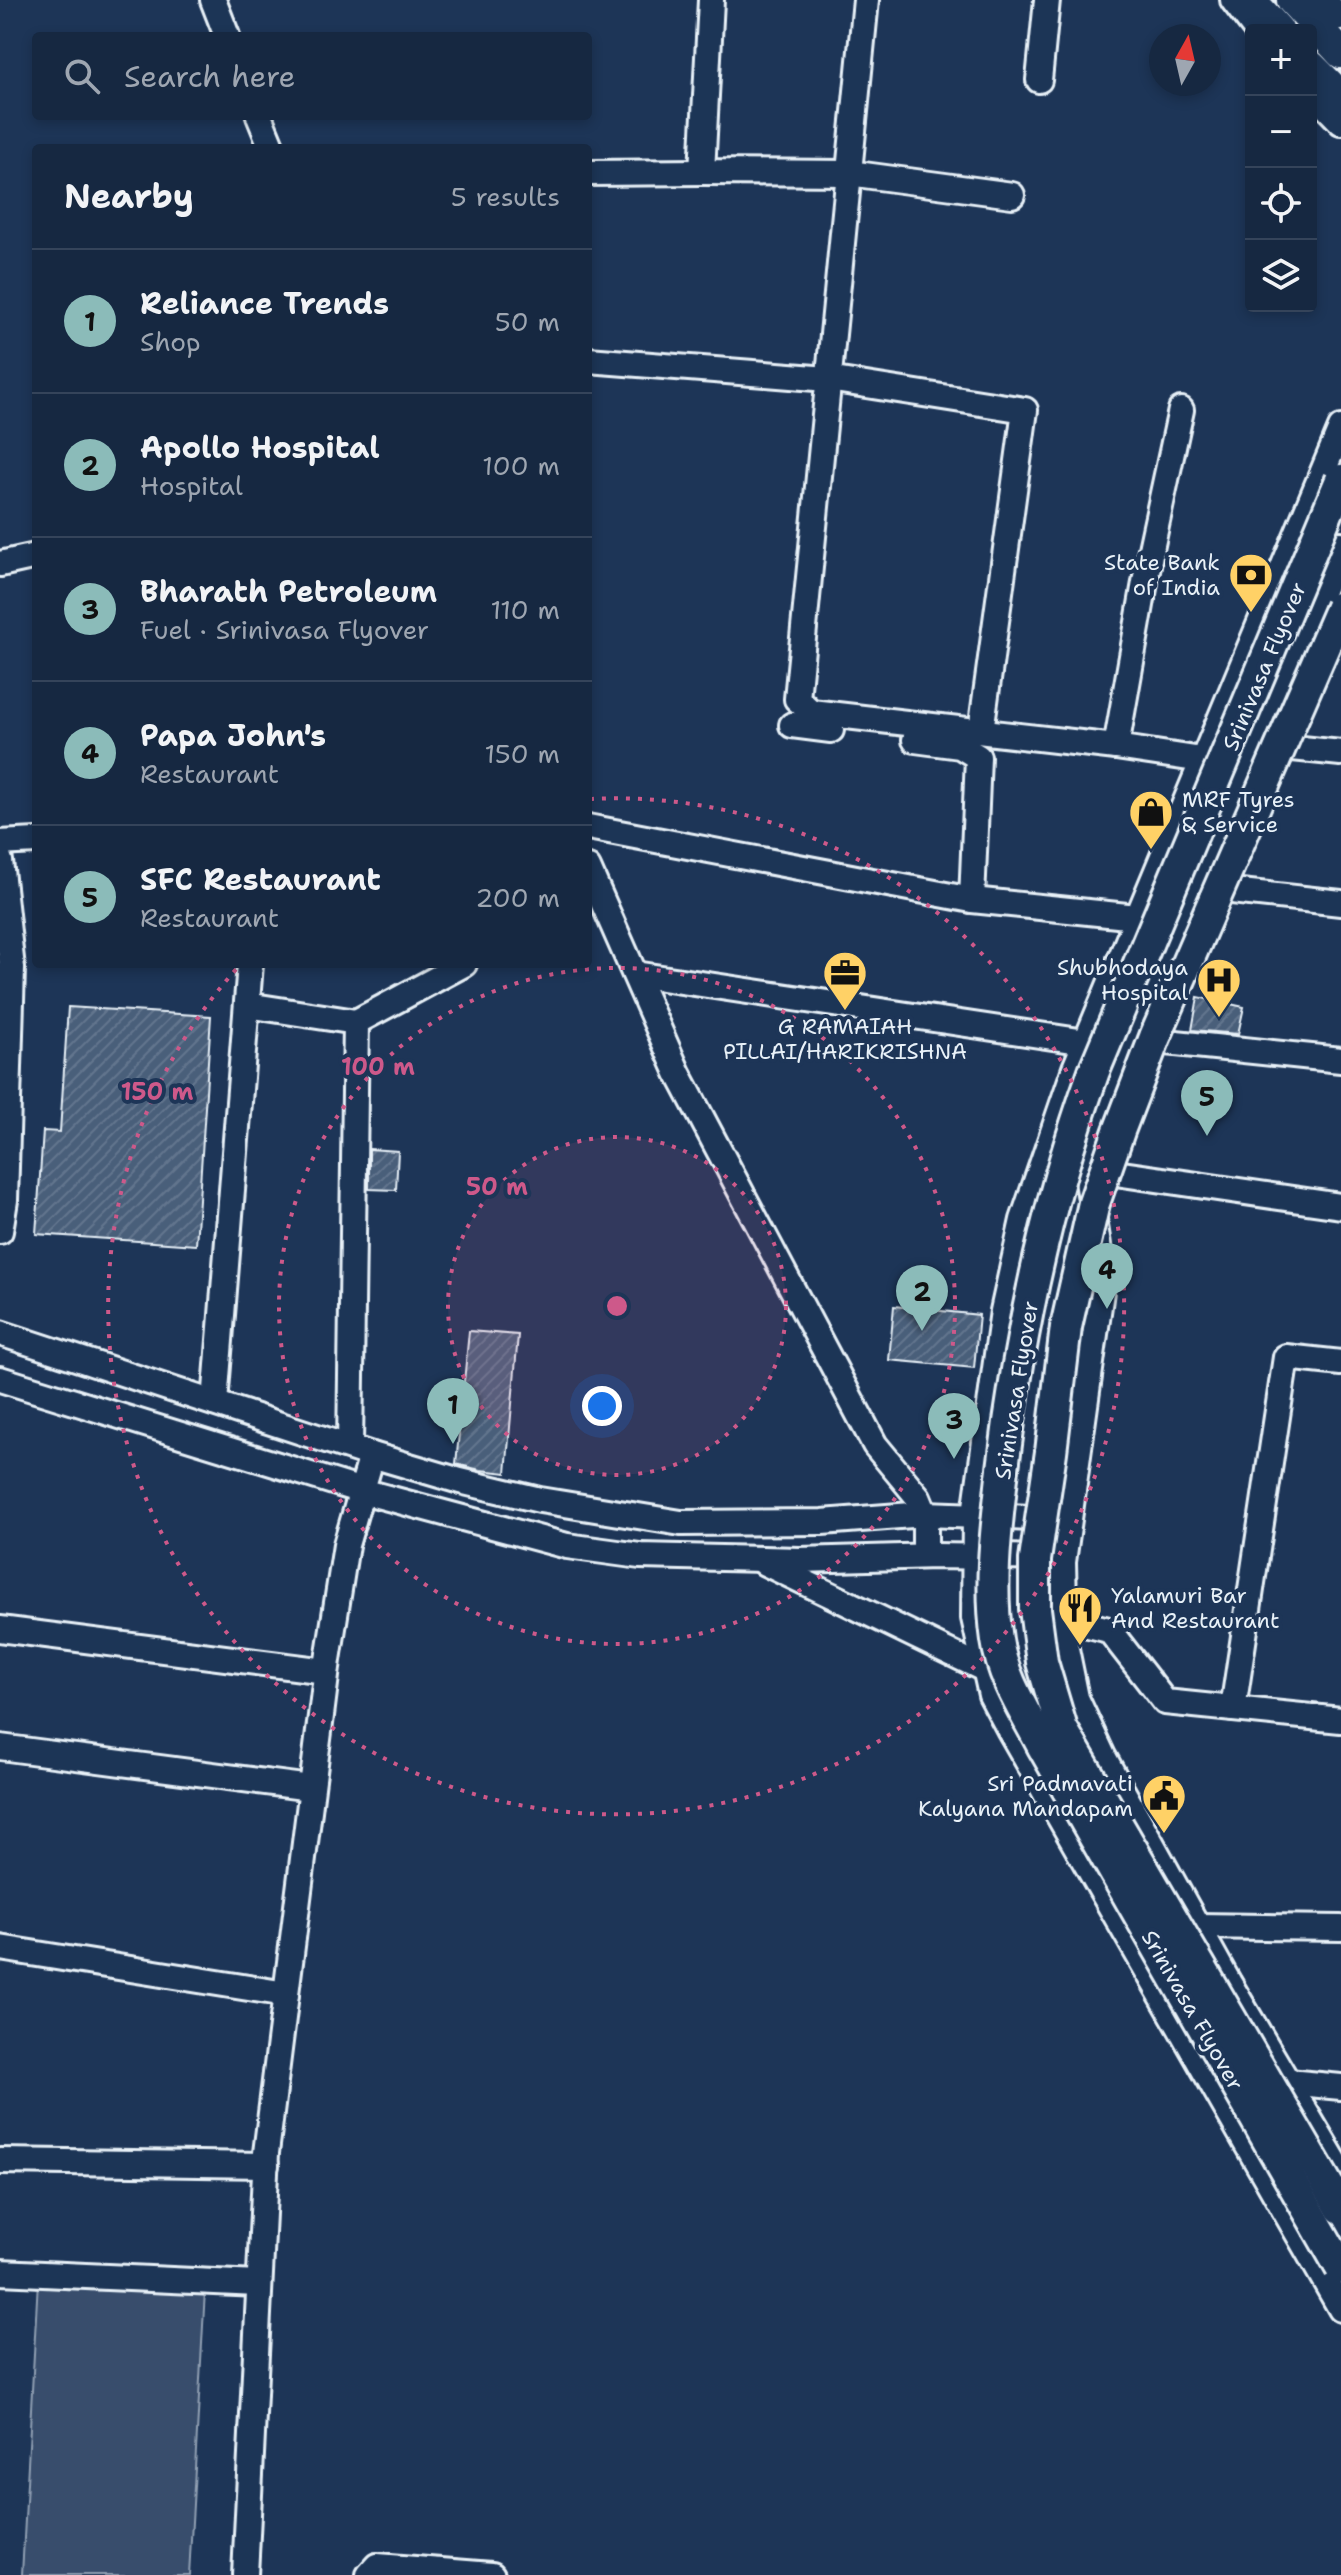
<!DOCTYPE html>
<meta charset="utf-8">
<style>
body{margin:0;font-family:"Shantell Sans",sans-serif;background:#23344c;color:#f1f3f6}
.controls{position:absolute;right:24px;top:24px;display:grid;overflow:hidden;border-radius:8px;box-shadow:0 4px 12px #0003}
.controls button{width:72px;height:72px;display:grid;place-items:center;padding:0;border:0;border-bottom:2px solid #35445a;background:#162841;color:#f1f3f6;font:40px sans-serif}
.compass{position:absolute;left:1149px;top:24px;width:72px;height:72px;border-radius:50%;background:#162841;box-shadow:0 4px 12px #0003;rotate:8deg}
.you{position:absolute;left:602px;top:1406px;width:28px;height:28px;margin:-20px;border:6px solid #fff;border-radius:50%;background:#1a73e8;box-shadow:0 0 0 12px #1a73e833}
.badge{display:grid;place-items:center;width:52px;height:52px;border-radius:50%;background:#8bbbb9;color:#111;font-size:26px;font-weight:700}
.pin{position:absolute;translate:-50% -66px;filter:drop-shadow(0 2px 4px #0008)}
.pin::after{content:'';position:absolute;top:42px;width:28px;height:24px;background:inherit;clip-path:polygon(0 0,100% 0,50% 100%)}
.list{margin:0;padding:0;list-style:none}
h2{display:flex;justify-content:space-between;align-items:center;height:104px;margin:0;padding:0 32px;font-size:34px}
h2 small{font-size:26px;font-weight:400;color:#9ea6b1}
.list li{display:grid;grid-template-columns:52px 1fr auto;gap:24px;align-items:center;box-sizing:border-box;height:144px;padding:0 32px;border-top:2px solid #35445a}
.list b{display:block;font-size:30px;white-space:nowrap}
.list p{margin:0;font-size:26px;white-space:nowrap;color:#9ea6b1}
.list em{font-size:26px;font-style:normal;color:#9ea6b1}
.icon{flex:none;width:44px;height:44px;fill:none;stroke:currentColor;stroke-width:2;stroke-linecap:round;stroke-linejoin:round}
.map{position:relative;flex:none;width:1341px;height:2575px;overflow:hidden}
.search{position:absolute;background:#162841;box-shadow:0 4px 12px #0003;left:32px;top:32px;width:560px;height:88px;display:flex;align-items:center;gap:20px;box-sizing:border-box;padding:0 28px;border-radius:8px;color:#9ea6b1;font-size:30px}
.panel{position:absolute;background:#162841;box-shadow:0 4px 12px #0003;left:32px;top:144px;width:560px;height:824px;border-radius:8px}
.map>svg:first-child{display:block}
</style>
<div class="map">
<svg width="1341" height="2575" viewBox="0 0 1341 2575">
<defs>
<pattern id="building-hatch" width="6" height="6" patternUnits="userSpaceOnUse" patternTransform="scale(2)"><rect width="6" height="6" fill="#495e7a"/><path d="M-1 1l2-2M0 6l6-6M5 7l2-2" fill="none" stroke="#63768e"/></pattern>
</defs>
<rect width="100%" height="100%" fill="#1d3557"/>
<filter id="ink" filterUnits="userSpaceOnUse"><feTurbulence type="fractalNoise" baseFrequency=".0125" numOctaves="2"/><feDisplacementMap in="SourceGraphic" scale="16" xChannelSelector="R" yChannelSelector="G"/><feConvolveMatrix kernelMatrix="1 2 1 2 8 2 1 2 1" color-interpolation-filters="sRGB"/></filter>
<g filter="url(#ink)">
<polygon fill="#374d6c" stroke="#909fb2" stroke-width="2" points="38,2280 205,2290 189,2575 22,2575"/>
<g fill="url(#building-hatch)" stroke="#e8f1f8" stroke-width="2">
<polygon points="1198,997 1244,1007 1238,1034 1192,1030"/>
<polygon points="68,1007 211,1016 196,1245 36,1234 43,1131 60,1132"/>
<polygon points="369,1149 398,1151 396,1190 369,1189"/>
<polygon points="894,1306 979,1315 974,1368 889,1360"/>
<polygon points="469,1331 518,1335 506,1473 480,1470 456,1464"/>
</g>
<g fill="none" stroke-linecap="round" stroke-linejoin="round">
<g stroke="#e8f1f8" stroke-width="30">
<g id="minor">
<polyline points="213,0 227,36"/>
<polyline points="711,0 702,172 849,173 1012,195"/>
<polyline points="866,0 797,699 811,712 1116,747 1202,760"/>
<polyline points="1233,0 1256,30"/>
<polyline points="1323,0 1341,18"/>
<polyline points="1039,80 1047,0"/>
<polyline points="1311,91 1341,122"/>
<polyline points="259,116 272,148"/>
<polyline points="588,173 702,172"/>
<polyline points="588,360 828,379 1025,410 981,731"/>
<polyline points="1341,428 1075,1068 1023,1220 1003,1311 975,1514 974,1618 991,1695 1009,1729 1341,2309"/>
<polyline points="1341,544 1096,1133 1086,1168 1103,1277 1063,1562 1065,1644 1076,1698 1103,1756 1229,1983 1341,2172"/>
<polyline points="0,564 36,556"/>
<polyline points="792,725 831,730"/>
<polyline points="915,740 960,746 978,757 972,900"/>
<polyline points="1263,745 1341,753"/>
<polyline points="1116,747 1150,554 1181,410"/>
<polyline points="588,827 972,900 1137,917"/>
<polyline points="0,843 36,841"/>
<polyline points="0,861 12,968 5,1200 0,1231"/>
<polyline points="588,868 678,1073 875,1445 918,1497 925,1514 925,1556"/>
<polyline points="1204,888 1341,903"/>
<polyline points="635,974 1086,1042"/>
<polyline points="247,1005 356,1022"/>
<polyline points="1137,1039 1341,1060"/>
<polyline points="1088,1169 1341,1206"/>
<polyline points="0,1333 372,1455 460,1481 540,1500 681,1523 822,1522 925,1514 1058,1519"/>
<polyline points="0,1379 362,1491 567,1546 640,1556 800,1560 936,1556 1052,1558"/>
<polyline points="215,1403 250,964"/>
<polyline points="350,1447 356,1022 464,964"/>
<polyline points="765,1563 986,1670"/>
<polyline points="1064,1619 1109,1630 1165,1702 1341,1720"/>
<polyline points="0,1629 326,1671"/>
<polyline points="1233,1709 1286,1357 1341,1363"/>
<polyline points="0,1747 311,1788"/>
<polyline points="1198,1926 1341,1928"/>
<polyline points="0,1948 286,1994"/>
<polyline points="1288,2082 1341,2087"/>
<polyline points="0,2161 266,2165"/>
<polyline points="0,2272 258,2284"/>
<polyline points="245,2575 266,2153 328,1660 346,1545 372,1455"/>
<polyline points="369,2575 377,2566 492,2575"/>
</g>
</g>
<g stroke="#e8f1f8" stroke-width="36">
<g id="major">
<polyline points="1251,0 1278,30"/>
<polyline points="1292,0 1341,53"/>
<polyline points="1311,66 1341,96"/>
</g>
</g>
<use href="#minor" stroke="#1d3557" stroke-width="24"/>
<use href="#major" stroke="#1d3557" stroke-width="30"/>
<g stroke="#e8f1f8" stroke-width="36" stroke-linecap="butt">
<g id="major-bridge">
<path d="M1341,480l-247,591c-48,133 -76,266 -92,406 -6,54 -13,108 -5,163 5,37 28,72 45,105l299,523"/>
<polyline points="1341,607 1155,1037 1119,1131 1094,1203 1066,1327 1051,1452 1035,1560 1035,1609 1042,1662 1062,1729 1341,2208"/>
</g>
</g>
<use href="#major-bridge" stroke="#1d3557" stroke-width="30"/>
</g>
</g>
<circle cx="617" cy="1306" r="169" fill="#cd598a" fill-opacity=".12"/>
<g fill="none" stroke="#cd598a" stroke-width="4" stroke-dasharray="4 8">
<circle cx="617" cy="1306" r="169"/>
<circle cx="617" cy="1306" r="338"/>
<path d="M590 799A508 508 0 1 1 239 966"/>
</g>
<defs>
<g id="bank-pin" transform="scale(2.3)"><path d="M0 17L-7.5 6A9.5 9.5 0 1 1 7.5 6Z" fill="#ffd166" stroke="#1d3557"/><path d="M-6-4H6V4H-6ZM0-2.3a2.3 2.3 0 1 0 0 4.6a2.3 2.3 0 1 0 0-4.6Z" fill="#111"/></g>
<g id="shop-pin" transform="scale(2.3)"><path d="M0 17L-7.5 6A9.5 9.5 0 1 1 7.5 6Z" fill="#ffd166" stroke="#1d3557"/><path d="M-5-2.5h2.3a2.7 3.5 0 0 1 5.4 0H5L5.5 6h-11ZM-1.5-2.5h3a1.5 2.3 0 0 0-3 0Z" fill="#111"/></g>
<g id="office-pin" transform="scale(2.3)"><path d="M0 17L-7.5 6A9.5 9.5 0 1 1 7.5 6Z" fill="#ffd166" stroke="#1d3557"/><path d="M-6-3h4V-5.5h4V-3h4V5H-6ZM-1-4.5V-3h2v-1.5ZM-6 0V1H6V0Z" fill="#111"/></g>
<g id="hospital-pin" transform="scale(2.3)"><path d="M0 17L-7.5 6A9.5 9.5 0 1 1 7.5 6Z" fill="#ffd166" stroke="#1d3557"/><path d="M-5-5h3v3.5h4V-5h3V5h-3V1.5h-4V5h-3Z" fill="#111"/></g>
<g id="restaurant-pin" transform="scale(2.3)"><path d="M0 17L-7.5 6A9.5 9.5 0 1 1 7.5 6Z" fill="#ffd166" stroke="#1d3557"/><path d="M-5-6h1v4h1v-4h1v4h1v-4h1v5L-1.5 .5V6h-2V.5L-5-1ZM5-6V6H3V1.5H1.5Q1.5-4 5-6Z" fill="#111"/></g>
<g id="civic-pin" transform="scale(2.3)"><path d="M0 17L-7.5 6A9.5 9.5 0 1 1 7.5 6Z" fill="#ffd166" stroke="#1d3557"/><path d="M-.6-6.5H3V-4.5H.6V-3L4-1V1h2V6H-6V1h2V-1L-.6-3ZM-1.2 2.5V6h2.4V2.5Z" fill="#111"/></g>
</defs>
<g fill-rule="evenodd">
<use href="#bank-pin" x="1251" y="575"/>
<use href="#shop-pin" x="1151" y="812"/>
<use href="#office-pin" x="845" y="973"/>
<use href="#hospital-pin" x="1219" y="980"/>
<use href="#restaurant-pin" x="1080" y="1608"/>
<use href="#civic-pin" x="1164" y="1796"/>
</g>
<g text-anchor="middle" stroke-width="8" stroke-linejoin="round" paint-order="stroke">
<g font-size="22" fill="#e8f1f8" stroke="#1d3557" text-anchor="end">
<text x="1220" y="570">State Bank<tspan x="1220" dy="25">of India</tspan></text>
<text x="1182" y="807" text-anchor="start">MRF Tyres<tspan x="1182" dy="25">&amp; Service</tspan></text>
<text x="1188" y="975">Shubhodaya<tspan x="1188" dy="25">Hospital</tspan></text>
<text x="845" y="1034" text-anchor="middle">G RAMAIAH<tspan x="845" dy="25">PILLAI/HARIKRISHNA</tspan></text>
<text x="1111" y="1603" text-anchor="start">Yalamuri Bar<tspan x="1111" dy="25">And Restaurant</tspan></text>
<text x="1133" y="1791">Sri Padmavati<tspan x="1133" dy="25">Kalyana Mandapam</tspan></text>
</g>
<g font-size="22" fill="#e8f1f8" stroke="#1d3557">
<text transform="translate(1264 666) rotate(-67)" y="8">Srinivasa Flyover</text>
<text transform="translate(1016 1390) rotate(-81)" y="8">Srinivasa Flyover</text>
<text transform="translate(1193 2010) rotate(60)" y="8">Srinivasa Flyover</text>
</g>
</g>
<circle cx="617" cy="1306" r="12" fill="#cd598a" stroke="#1d3557" stroke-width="4"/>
<g font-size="24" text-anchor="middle" font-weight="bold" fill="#cd598a" stroke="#1d3557" stroke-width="8" stroke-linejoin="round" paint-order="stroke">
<text x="378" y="1075">100 m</text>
<text x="157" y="1100">150 m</text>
<text x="497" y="1195">50 m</text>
</g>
</svg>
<div class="controls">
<button>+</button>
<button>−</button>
<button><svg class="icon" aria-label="locate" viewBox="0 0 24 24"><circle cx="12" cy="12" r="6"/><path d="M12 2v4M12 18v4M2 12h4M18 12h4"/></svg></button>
<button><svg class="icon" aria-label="layers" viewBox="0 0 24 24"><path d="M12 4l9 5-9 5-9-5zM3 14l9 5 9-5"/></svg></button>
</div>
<svg class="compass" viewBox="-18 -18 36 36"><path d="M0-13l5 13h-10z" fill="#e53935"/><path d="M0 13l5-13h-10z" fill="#9ea6b1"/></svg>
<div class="you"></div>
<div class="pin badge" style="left:453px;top:1444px">1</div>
<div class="pin badge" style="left:922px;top:1331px">2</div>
<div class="pin badge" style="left:954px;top:1459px">3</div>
<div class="pin badge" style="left:1107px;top:1309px">4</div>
<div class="pin badge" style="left:1207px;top:1136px">5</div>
<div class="search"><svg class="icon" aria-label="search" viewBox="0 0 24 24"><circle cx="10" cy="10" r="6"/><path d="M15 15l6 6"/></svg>Search here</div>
<section class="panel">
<h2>Nearby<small>5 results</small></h2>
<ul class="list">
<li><span class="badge">1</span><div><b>Reliance Trends</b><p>Shop</p></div><em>50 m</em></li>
<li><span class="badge">2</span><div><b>Apollo Hospital</b><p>Hospital</p></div><em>100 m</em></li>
<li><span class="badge">3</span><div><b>Bharath Petroleum</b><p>Fuel · Srinivasa Flyover</p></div><em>110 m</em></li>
<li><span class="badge">4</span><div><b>Papa John's</b><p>Restaurant</p></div><em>150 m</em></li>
<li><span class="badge">5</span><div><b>SFC Restaurant</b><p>Restaurant</p></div><em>200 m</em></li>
</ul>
</section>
</div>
